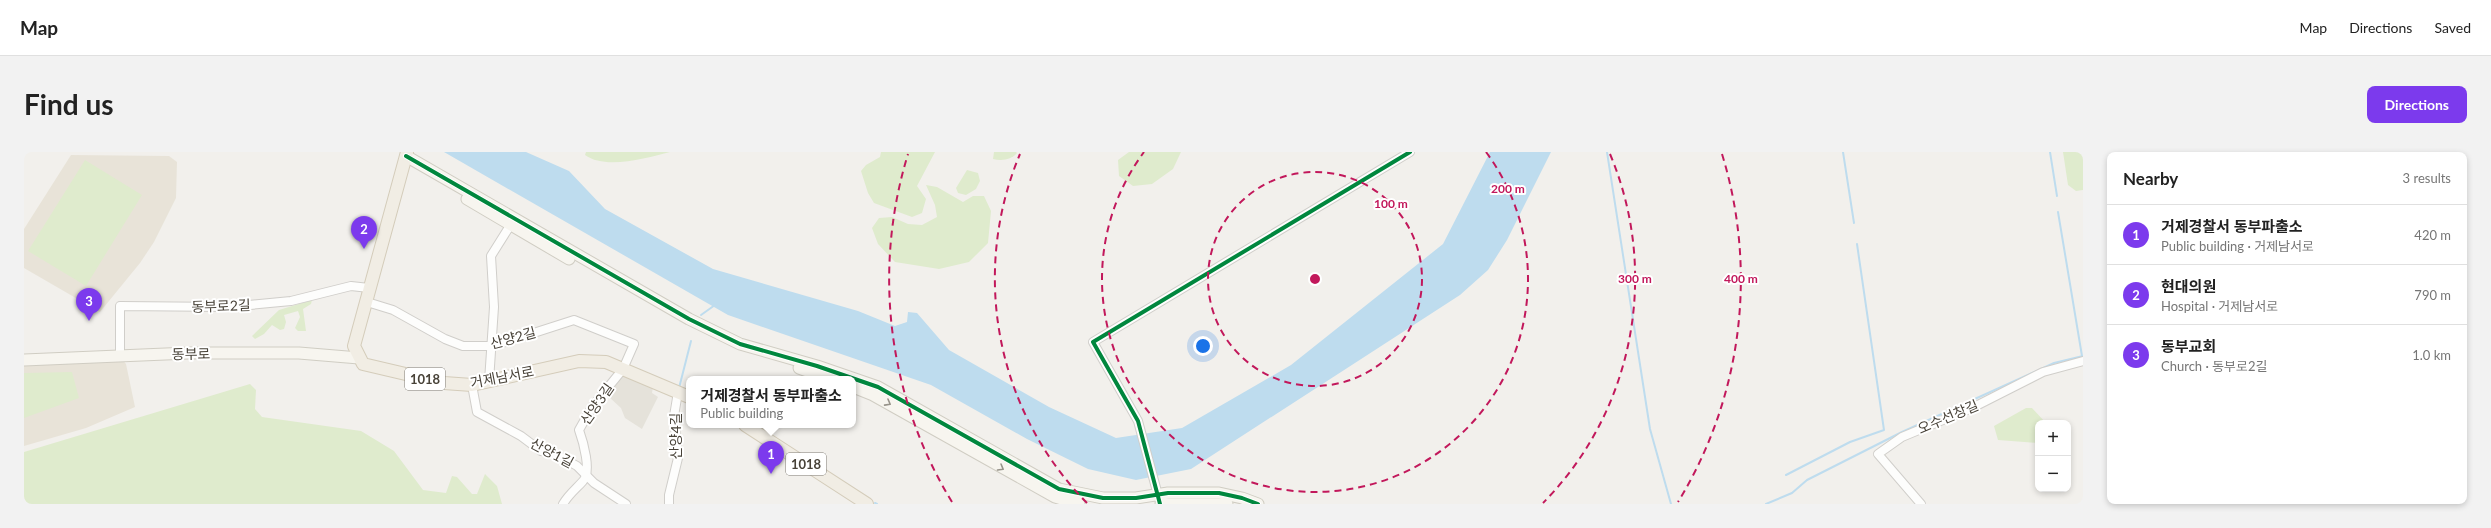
<!DOCTYPE html>
<meta charset="utf-8">
<style>
body{margin:0;font-family:Lato,"Noto Sans KR",sans-serif;background:#f2f2f2;color:#222}
.controls{position:absolute;right:12px;bottom:12px;display:grid;overflow:hidden;border-radius:8px;box-shadow:0 2px 6px #0003}
.controls button{width:36px;height:36px;display:grid;place-items:center;padding:0;border:0;border-bottom:1px solid #e0e0e0;background:#fff;color:#222;font:20px sans-serif}
.you{position:absolute;left:1179px;top:194px;width:14px;height:14px;margin:-10px;border:3px solid #fff;border-radius:50%;background:#1a73e8;box-shadow:0 0 0 6px #1a73e833}
.badge{display:grid;place-items:center;width:26px;height:26px;border-radius:50%;background:#7c3aed;color:#fff;font-size:13px;font-weight:700}
.pin{position:absolute;translate:-50% -33px;filter:drop-shadow(0 1px 2px #0008)}
.pin::after{content:'';position:absolute;top:21px;width:14px;height:12px;background:inherit;clip-path:polygon(0 0,100% 0,50% 100%)}
.popup{position:absolute;left:662px;top:224px;width:170px;height:52px;box-sizing:border-box;display:grid;place-content:center;border-radius:8px;background:#fff;filter:drop-shadow(0 1px 3px #0005);font-size:13px;white-space:nowrap;color:#767676}
.popup b{font-size:15px;color:#222}
.popup::after{content:'';position:absolute;left:50%;top:100%;margin-left:-8px;border:8px solid transparent;border-top-color:#fff}
.list{margin:0;padding:0;list-style:none}
h2{display:flex;justify-content:space-between;align-items:center;height:52px;margin:0;padding:0 16px;font-size:17px}
h2 small{font-size:13px;font-weight:400;color:#767676}
.list li{display:grid;grid-template-columns:26px 1fr auto;gap:12px;align-items:center;box-sizing:border-box;height:60px;padding:0 16px;border-top:1px solid #e0e0e0}
.list b{display:block;font-size:15px;white-space:nowrap}
.list p{margin:0;font-size:13px;white-space:nowrap;color:#767676}
.list em{font-size:13px;font-style:normal;color:#767676}
.map{position:relative;flex:none;width:2059px;height:352px;overflow:hidden;border-radius:8px}
header{display:flex;align-items:center;gap:24px;box-sizing:border-box;height:56px;padding:0 20px;background:#fff;border-bottom:1px solid #e0e0e0}
header strong{font-size:19px}
nav{display:flex;gap:22px;margin-inline-start:auto;font-size:14px}
.intro{display:flex;align-items:center;justify-content:space-between;box-sizing:border-box;height:96px;padding:0 24px}
h1{margin:0;font-size:28px}
.button{padding:10px 18px;border-radius:8px;background:#7c3aed;color:#fff;font-size:14px;font-weight:700}
main{display:flex;gap:24px;padding:0 24px}
aside{flex:1;background:#fff;border-radius:8px;box-shadow:0 2px 6px #0003}
.map>svg:first-child{display:block}
</style>
<header>
<strong>Map</strong>
<nav><a>Map</a><a>Directions</a><a>Saved</a></nav>
</header>
<div class="intro"><h1>Find us</h1><a class="button">Directions</a></div>
<main>
<div class="map">
<svg width="2059" height="352" viewBox="0 0 2059 352">
<rect width="100%" height="100%" fill="#f2f0ec"/>
<polygon fill="#e5e2da" points="597,222 629,235 628,241 634,245 618,277 601,266 597,256 584,244 591,229"/>
<g fill="#e8e3d8">
<polygon points="47,3 145,4 153,10 152,46 130,90 116,111 76,160 0,116 0,77"/>
<polygon points="96,205 102,212 111,255 62,276 0,294 0,208"/>
</g>
<g fill="#dfebcd">
<path d="M562,0h84c-23,6 -65,18 -85,3z"/>
<polygon points="857,0 911,0 893,34 902,47 898,61 888,65 850,51 844,41 837,19 842,13 856,5"/>
<path d="M970,0h22l1,1c-6,7 -15,8 -24,6z"/>
<polygon points="1105,0 1157,0 1149,17 1128,32 1109,34 1095,24 1094,8"/>
<polygon points="2039,0 2059,0 2059,38 2052,39 2044,33"/>
<polygon points="61,8 118,43 62,134 4,99"/>
<polygon points="943,18 954,21 956,29 952,37 942,43 934,41 932,36"/>
<polygon points="902,33 913,35 939,50 949,44 960,44 967,59 964,91 945,110 915,117 871,110 854,92 848,76 855,66 868,65 884,72 898,73 913,65 911,53"/>
<polygon points="288,148 287,152 279,157 282,179 274,179 271,176 276,165 274,159 260,163 262,170 260,177 256,178 248,173 240,182 231,187 228,184 255,158"/>
<polygon points="48,220 55,246 0,266 0,221"/>
<polygon points="226,232 232,238 231,257 238,265 337,279 370,299 399,338 422,341 428,324 433,325 448,342 453,342 461,322 473,334 478,352 0,352 0,300"/>
<polygon points="2002,256 2008,256 2022,271 2014,271 2014,291 1974,288 1970,274"/>
</g>
<polygon fill="#bedcee" points="420,0 502,0 545,19 581,57 689,117 834,159 871,174 883,170 884,160 893,161 925,198 1025,255 1092,286 1158,276 1267,213 1419,92 1466,0 1527,0 1483,88 1464,118 1436,143 1167,317 1112,328 1064,317 1003,287 907,233 704,163"/>
<g fill="none" stroke-linecap="round" stroke-linejoin="round">
<g stroke="#bedcee" stroke-width="2">
<polyline points="1583,0 1626,277 1647,352"/>
<polyline points="1819,0 1830,71"/>
<polyline points="2026,0 2033,44"/>
<polyline points="2034,60 2058,204"/>
<polyline points="677,163 691,153"/>
<polyline points="655,236 667,189"/>
<polyline points="1762,323 1826,290 1860,278 1833,92"/>
<polyline points="851,351 853,352"/>
<polyline points="1742,352 1768,341 1783,328 1878,280 2030,211 2059,204"/>
</g>
<g stroke="#d0ceca" stroke-width="10">
<g id="street">
<path d="M343,150l26,8 52,29 18,7h30l81,-26 60,24 -11,25 -31,38 -13,23c4,11 13,42 4,51 -7,8 -14,13 -20,23"/>
<polyline points="96,205 96,154 205,155 267,149 327,134 345,136"/>
<polyline points="465,229 470,155 467,104 489,69"/>
<polyline points="448,233 453,260 497,284 517,299 528,300 553,314 570,331 602,352"/>
<polyline points="1135,347 1114,269 1069,190 1386,0"/>
<polyline points="645,352 645,343 654,306 650,264 654,240"/>
<polyline points="1897,352 1854,302 1878,285 1948,256 2019,220 2059,209"/>
</g>
</g>
<g stroke="#d0cdc3" stroke-width="13">
<g id="secondary">
<polyline points="382,4 665,167 716,192 793,214 854,235 1035,337 1079,346 1112,346 1144,341 1195,341 1218,346 1234,352"/>
<polyline points="443,47 545,107"/>
<polyline points="0,208 165,201 275,201 335,206"/>
<polyline points="775,216 806,227"/>
<polyline points="829,235 849,243 1031,345 1055,352"/>
<polyline points="1137,352 1203,352"/>
</g>
</g>
<g stroke="#d4ccba" stroke-width="14">
<g id="primary">
<polyline points="383,0 330,194 339,212 420,231 448,233 555,209 582,210 665,245"/>
<polyline points="721,273 843,352"/>
</g>
</g>
<use href="#street" stroke="#fdfdfc" stroke-width="8"/>
<use href="#secondary" stroke="#f7f5ef" stroke-width="11"/>
<use href="#primary" stroke="#f1ede4" stroke-width="12"/>
<g stroke="#fff" stroke-width="6">
<g id="cycleway">
<polyline points="382,4 665,167 716,192 793,214 854,235 1035,337 1079,346 1112,346 1144,341 1195,341 1218,346 1234,352"/>
<polyline points="1136,352 1114,269 1069,190 1386,0"/>
</g>
</g>
<use href="#cycleway" stroke="#00873e" stroke-width="4"/>
</g>
<defs><path id="oneway-chevron" d="M-2-3.5L2.5 0L-2 3.5" fill="none" stroke-width="1.6" stroke-linecap="round" stroke-linejoin="round"/></defs>
<g stroke="#97938a">
<use href="#oneway-chevron" transform="translate(864 251) rotate(29)"/>
<use href="#oneway-chevron" transform="translate(977 316) rotate(30)"/>
</g>
<g fill="none" stroke="#c2185b" stroke-width="2" stroke-dasharray="7 5">
<circle cx="1291" cy="127" r="107"/>
<path d="M1462 0A213 213 0 1 1 1120 0"/>
<path d="M1063 351A320 320 0 0 1 996 2M1586 2A320 320 0 0 1 1519 351"/>
<path d="M928 350A426 426 0 0 1 884 2M1698 2A426 426 0 0 1 1654 350"/>
</g>
<g text-anchor="middle" stroke-width="4" stroke-linejoin="round" paint-order="stroke">
<g fill="#fff" stroke="#7f7b74" stroke-width="1">
<rect x="381" y="216" width="40" height="22" rx="3"/>
<rect x="762" y="301" width="40" height="22" rx="3"/>
</g>
<g font-size="13" font-weight="bold" fill="#484238">
<text x="401" y="232">1018</text>
<text x="782" y="317">1018</text>
</g>
<g font-size="14" fill="#484238" stroke="#fff">
<text transform="translate(197 154) rotate(-2)" y="5">동부로2길</text>
<text transform="translate(489 186) rotate(-15)" y="5">산양2길</text>
<text transform="translate(167 202) rotate(-1)" y="5">동부로</text>
<text transform="translate(478 225) rotate(-11)" y="5">거제남서로</text>
<text transform="translate(573 252) rotate(-55)" y="5">산양3길</text>
<text transform="translate(1924 265) rotate(-23)" y="5">오수선창길</text>
<text transform="translate(652 284) rotate(-90)" y="5">산양4길</text>
<text transform="translate(528 301) rotate(28)" y="5">산양1길</text>
</g>
</g>
<circle cx="1291" cy="127" r="6" fill="#c2185b" stroke="#fff" stroke-width="2"/>
<g font-size="12" text-anchor="middle" font-weight="bold" fill="#c2185b" stroke="#fff" stroke-width="4" stroke-linejoin="round" paint-order="stroke">
<text x="1484" y="41">200 m</text>
<text x="1367" y="56">100 m</text>
<text x="1611" y="131">300 m</text>
<text x="1717" y="131">400 m</text>
</g>
</svg>
<div class="controls">
<button>+</button>
<button>−</button>
</div>
<div class="you"></div>
<div class="pin badge" style="left:747px;top:322px">1</div>
<div class="popup"><b>거제경찰서 동부파출소</b>Public building</div>
<div class="pin badge" style="left:340px;top:97px">2</div>
<div class="pin badge" style="left:65px;top:169px">3</div>
</div>
<aside>
<h2>Nearby<small>3 results</small></h2>
<ul class="list">
<li><span class="badge">1</span><div><b>거제경찰서 동부파출소</b><p>Public building · 거제남서로</p></div><em>420 m</em></li>
<li><span class="badge">2</span><div><b>현대의원</b><p>Hospital · 거제남서로</p></div><em>790 m</em></li>
<li><span class="badge">3</span><div><b>동부교회</b><p>Church · 동부로2길</p></div><em>1.0 km</em></li>
</ul>
</aside>
</main>
